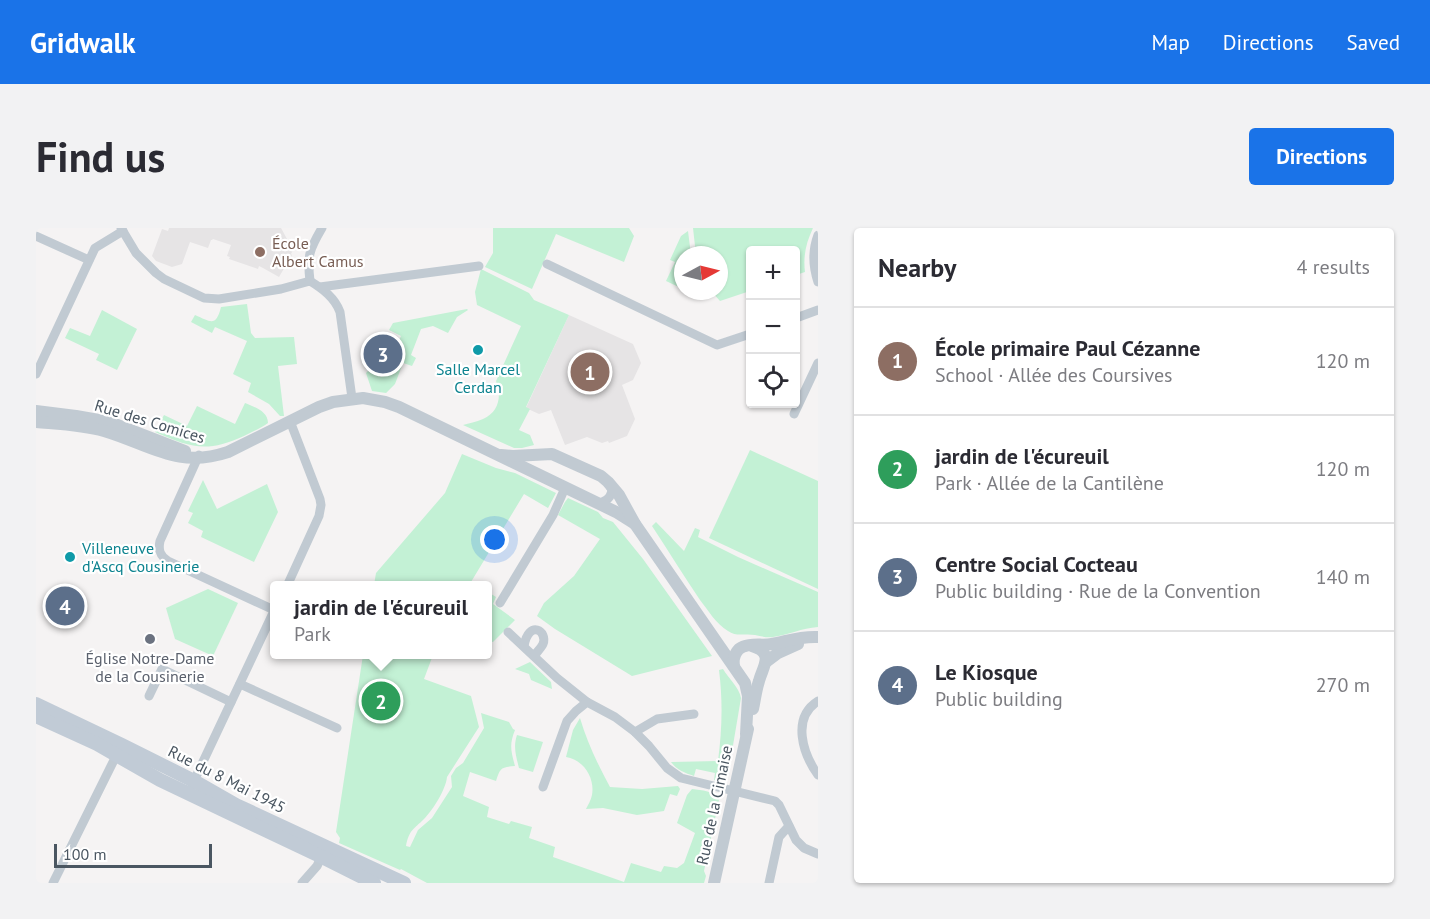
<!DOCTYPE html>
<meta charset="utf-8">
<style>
body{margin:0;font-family:"PT Sans",sans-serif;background:#f2f2f3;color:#2b2b33}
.controls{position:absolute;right:18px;top:18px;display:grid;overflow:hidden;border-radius:6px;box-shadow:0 2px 4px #0004}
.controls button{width:54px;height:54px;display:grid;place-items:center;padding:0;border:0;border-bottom:2px solid #e1e1e2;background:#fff;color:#2b2b33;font:30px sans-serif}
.compass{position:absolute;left:638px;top:18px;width:54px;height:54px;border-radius:50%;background:#fff;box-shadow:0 2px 4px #0004;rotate:83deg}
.scale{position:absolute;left:18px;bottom:15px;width:158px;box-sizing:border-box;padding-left:6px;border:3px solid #4a5661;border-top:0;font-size:16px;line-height:21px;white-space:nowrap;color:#4a5661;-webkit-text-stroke:4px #fff;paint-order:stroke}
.you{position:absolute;left:459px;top:312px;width:21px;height:21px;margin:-15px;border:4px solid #fff;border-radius:50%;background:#1a73e8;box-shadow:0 0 0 9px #1a73e833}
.badge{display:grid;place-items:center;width:39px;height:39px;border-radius:50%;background:#1a73e8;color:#fff;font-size:20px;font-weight:700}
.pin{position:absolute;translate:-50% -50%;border:3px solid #fff;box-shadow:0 2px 6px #0006}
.popup{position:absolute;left:234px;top:353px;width:222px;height:78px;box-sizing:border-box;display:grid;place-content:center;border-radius:6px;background:#fff;filter:drop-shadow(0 2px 4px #0005);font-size:20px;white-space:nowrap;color:#7c7c81}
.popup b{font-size:22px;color:#2b2b33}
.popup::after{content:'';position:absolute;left:50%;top:100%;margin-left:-12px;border:12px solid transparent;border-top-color:#fff}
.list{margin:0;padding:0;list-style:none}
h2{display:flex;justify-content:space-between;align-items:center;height:78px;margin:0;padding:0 24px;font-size:26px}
h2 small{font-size:20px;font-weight:400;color:#7c7c81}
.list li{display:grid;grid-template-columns:39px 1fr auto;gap:18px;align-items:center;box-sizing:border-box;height:108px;padding:0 24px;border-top:2px solid #e1e1e2}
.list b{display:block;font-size:22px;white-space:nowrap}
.list p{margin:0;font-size:20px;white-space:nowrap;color:#7c7c81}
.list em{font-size:20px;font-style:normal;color:#7c7c81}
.icon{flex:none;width:33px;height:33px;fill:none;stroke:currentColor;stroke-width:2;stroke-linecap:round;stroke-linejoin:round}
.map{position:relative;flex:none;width:782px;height:655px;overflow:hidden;border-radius:6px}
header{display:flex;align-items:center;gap:36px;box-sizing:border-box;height:84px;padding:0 30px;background:#1a73e8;color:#fff}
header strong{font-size:28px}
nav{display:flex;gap:33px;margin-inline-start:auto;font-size:21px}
.intro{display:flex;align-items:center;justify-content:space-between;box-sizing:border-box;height:144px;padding:0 36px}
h1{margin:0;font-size:42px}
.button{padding:15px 27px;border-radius:6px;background:#1a73e8;color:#fff;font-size:21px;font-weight:700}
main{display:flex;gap:36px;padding:0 36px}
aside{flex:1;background:#fff;border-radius:6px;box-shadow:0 2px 4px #0004}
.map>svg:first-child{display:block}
</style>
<header>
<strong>Gridwalk</strong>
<nav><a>Map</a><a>Directions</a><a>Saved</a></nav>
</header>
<div class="intro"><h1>Find us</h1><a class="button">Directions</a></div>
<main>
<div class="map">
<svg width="782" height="655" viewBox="0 0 782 655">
<rect width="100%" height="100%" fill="#f5f3f3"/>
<g fill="#e6e4e5">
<polygon points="133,0 245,0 257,22 255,26 256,27 243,49 227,40 223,38 222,41 193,31 194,29 191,28 195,17 177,11 176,12 175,12 172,20 154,14 146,36 136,39 120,33 116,28 126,1 132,3"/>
<polygon points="533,87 597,116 605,135 597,152 586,157 599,191 591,208 573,215 572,213 566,215 551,209 529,217 515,182 503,186 490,180"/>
</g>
<g fill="#c3f1d5">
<polygon points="457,0 593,0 598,8 588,34 520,6 496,61 449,39 457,25"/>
<path d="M657,0h120c-7,15 -10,28 -8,44l-9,3v-25h-46v41l-30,10 -9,-10h8v-36h-23z"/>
<polygon points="652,3 655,27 647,27 647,61 630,53 639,34 634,32 645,8"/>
<path d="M445,41l48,24 5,7 35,15 -43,92 4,2 -11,21 11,5 4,10 -12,3h-8l-51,-23c6,-2 13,-3 20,-6 16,-7 19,-23 13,-38l25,-55 -44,-21 -2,-13z"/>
<path d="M211,76l4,29 4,5 39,-1 3,27 -19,2 6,50h-4l-11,-12 -21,-12 3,-9 -18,-9 14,-33 -32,-14 -3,6 -21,-11 4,-7c16,7 21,12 26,-8z"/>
<polygon points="431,81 432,82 421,89 412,105 397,98 385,101 375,127 380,130 376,138 367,135 359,156 350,165 336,163 330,145 332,143 346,149 365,108 353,102 357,95"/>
<polygon points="66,82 101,101 81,142 60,132 63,126 29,110 34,100 54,108"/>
<path d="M209,175c9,4 23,8 23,20 -7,5 -16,9 -24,13 -37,17 -53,12 -89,-4l9,-17 23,11 10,-20 38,18z"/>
<polygon points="714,222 782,253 782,361 673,310"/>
<polygon points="426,226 460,240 479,245 520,265 512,280 488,266 435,354 440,357 338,357 340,345 409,265"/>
<polygon points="167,252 181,281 231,256 242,284 218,334 165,309 167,303 152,295 157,285 152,283"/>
<polygon points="532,270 562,284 567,290 577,294 607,331 676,428 596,448 519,401 501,388 508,375 538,348 564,311 522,287 529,274"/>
<path d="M620,294l28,29 11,-23 5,2 -2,7 40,20 80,35v35c-16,1 -30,8 -45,10 -6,1 -12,-1 -18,-2 -10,-2 -19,2 -27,-4 -12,-7 -20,-21 -28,-31 -17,-25 -32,-50 -48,-74z"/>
<polygon points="172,361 202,375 177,428 139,411 130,380"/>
<polygon points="452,364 460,369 457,376 479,392 457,414 452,413"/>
<path d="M327,427h70l-9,24 47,17 8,31 -32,50c-1,12 -14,33 -23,42 -10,10 -15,11 -18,27l4,1 8,-17 14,-12 20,-31 -1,-11 5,-8 7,-5 21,-35 -3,-15 28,9 4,7 2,1c-6,15 -4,21 0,36 -14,1 -15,2 -19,15l-26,-9 -7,24 26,11 -2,10 22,7 2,-3 21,6 -3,11 26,9 -2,10 71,25 7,-19 30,9 3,-6 13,2 7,-5 11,-30 -18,-10 10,-28 5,-6c10,1 22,2 27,11l-15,71 2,5 -2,7h-277l-26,-14 -1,1 -61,-27 1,-5 -4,-6z"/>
<polygon points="494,434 515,454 516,461 495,452 493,446 479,441"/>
<path d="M687,441c6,10 16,18 18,29l-13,77 -3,3 -6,1 -1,2 -4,-1 1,-7 -19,-4 -2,7c-9,-3 -17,-6 -23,-14l47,-1c4,-30 5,-60 1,-91z"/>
<path d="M544,490c7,24 18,47 30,69l32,2 36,-3 2,3 -3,7 -7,-2 -6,17 -27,4 -34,-7 -17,1c2,-4 5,-9 6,-14 3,-17 -8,-35 -26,-38l7,-27z"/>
<path d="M481,507l26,7 -10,30 -14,-4c-3,-12 -6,-21 -2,-33z"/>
</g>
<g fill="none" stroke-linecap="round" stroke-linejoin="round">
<g stroke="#c1cad2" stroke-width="9">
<path d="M85,0l15,25 20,20 8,6 40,19 15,1 62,-10 29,-8c13,8 25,17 30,31l12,86"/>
<path d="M782,7c-6,16 -5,32 0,47"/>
<polyline points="0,8 53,32"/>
<polyline points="511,36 681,117 714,106"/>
<path d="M274,53c-3,-25 -1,-31 12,-53"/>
<polyline points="284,59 443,38"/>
<polyline points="760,90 782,82"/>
<polyline points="0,146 59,20 87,3"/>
<polyline points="758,186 782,135"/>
<path d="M163,227l-39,86c-2,9 0,15 8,20l106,49"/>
<path d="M560,275c9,0 14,-4 16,-12l-3,-8"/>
<polyline points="251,358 283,288 285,277 284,271 254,193"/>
<polyline points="464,375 517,287 529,260"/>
<polyline points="472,404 521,450 551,474"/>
<path d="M488,418c5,-27 24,-15 19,-2 -2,4 -6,8 -9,12"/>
<polyline points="204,456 301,500"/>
<polyline points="113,468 126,441 195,474"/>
<path d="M782,473c-27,17 -15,53 0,74"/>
<polyline points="599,504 621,491 658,486"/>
<polyline points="156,557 238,383"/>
<polyline points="507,559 531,493 540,483 551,474 579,489 599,504 613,518 631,540 645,550 739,573 743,577 760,612 768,620 782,626"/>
<polyline points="17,655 82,524"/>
<polyline points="266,655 281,638 288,623"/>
<polyline points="733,655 743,609 753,598"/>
</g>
<g stroke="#c1cad2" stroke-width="12">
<polyline points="0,183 40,188 74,194 149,223"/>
<path d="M0,194c22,2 47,3 68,9 47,14 73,38 124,21l91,-45 14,-5 30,-4 22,4 14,5 217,105 19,12"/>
<polyline points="465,227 477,228 516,226 565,248 572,254 583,267 599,296 709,455 712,468 710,506"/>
<path d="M716,418c23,7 11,20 7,35 -3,9 -4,19 -6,28"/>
<polyline points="730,434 742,425 762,416"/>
<path d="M698,438c-1,-6 0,-12 5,-17 9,-7 23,-3 33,-5 16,-3 28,-8 46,-7"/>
<polyline points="678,655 712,501"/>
</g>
<g stroke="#c1cbd6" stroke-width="14">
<polyline points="0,476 86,517 158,553 200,577 368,655"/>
<polyline points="0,488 61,516 124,552 286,629 338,655"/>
</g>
</g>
<circle fill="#8d6e63" stroke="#fff" stroke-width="2" cx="224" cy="24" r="6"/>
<g fill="#0f9aa8" stroke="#fff" stroke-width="2">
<circle cx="442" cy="122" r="6"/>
<circle cx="34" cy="329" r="6"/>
</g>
<circle fill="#6b7280" stroke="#fff" stroke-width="2" cx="114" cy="411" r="6"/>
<g text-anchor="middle" stroke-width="4.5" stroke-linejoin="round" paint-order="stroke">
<g font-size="16" fill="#785e54" stroke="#fff" text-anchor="start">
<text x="236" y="21">École<tspan x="236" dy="18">Albert Camus</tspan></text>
</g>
<g font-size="16" fill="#0d838f" stroke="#fff">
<text x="442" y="147">Salle Marcel<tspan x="442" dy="18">Cerdan</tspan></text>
<text x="46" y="326" text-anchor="start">Villeneuve<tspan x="46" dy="18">d'Ascq Cousinerie</tspan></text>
</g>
<g font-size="16" fill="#4a5661" stroke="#fff">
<text transform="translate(114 193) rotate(17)" y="6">Rue des Comices</text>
<text transform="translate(191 551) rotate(27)" y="6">Rue du 8 Mai 1945</text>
<text transform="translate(678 577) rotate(-78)" y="6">Rue de la Cimaise</text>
</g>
<g font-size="16" fill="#5b616d" stroke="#fff">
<text x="114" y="436">Église Notre-Dame<tspan x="114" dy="18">de la Cousinerie</tspan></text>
</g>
</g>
</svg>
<div class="controls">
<button>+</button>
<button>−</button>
<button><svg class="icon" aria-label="locate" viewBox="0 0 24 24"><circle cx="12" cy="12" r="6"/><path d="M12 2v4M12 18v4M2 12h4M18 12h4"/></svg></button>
</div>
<svg class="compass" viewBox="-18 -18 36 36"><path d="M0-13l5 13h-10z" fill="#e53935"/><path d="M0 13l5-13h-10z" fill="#7c7c81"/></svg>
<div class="scale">100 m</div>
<div class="you"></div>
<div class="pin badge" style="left:554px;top:144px;background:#8d6e63">1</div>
<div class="pin badge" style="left:345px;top:473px;background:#2e9e5b">2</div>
<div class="popup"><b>jardin de l'écureuil</b>Park</div>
<div class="pin badge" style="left:347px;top:126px;background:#5c6f8a">3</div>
<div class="pin badge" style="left:29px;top:378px;background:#5c6f8a">4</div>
</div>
<aside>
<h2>Nearby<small>4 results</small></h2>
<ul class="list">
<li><span class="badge" style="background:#8d6e63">1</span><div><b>École primaire Paul Cézanne</b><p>School · Allée des Coursives</p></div><em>120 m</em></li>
<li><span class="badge" style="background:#2e9e5b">2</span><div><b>jardin de l'écureuil</b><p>Park · Allée de la Cantilène</p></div><em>120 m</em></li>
<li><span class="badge" style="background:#5c6f8a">3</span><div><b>Centre Social Cocteau</b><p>Public building · Rue de la Convention</p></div><em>140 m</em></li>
<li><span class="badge" style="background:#5c6f8a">4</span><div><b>Le Kiosque</b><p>Public building</p></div><em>270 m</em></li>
</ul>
</aside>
</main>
